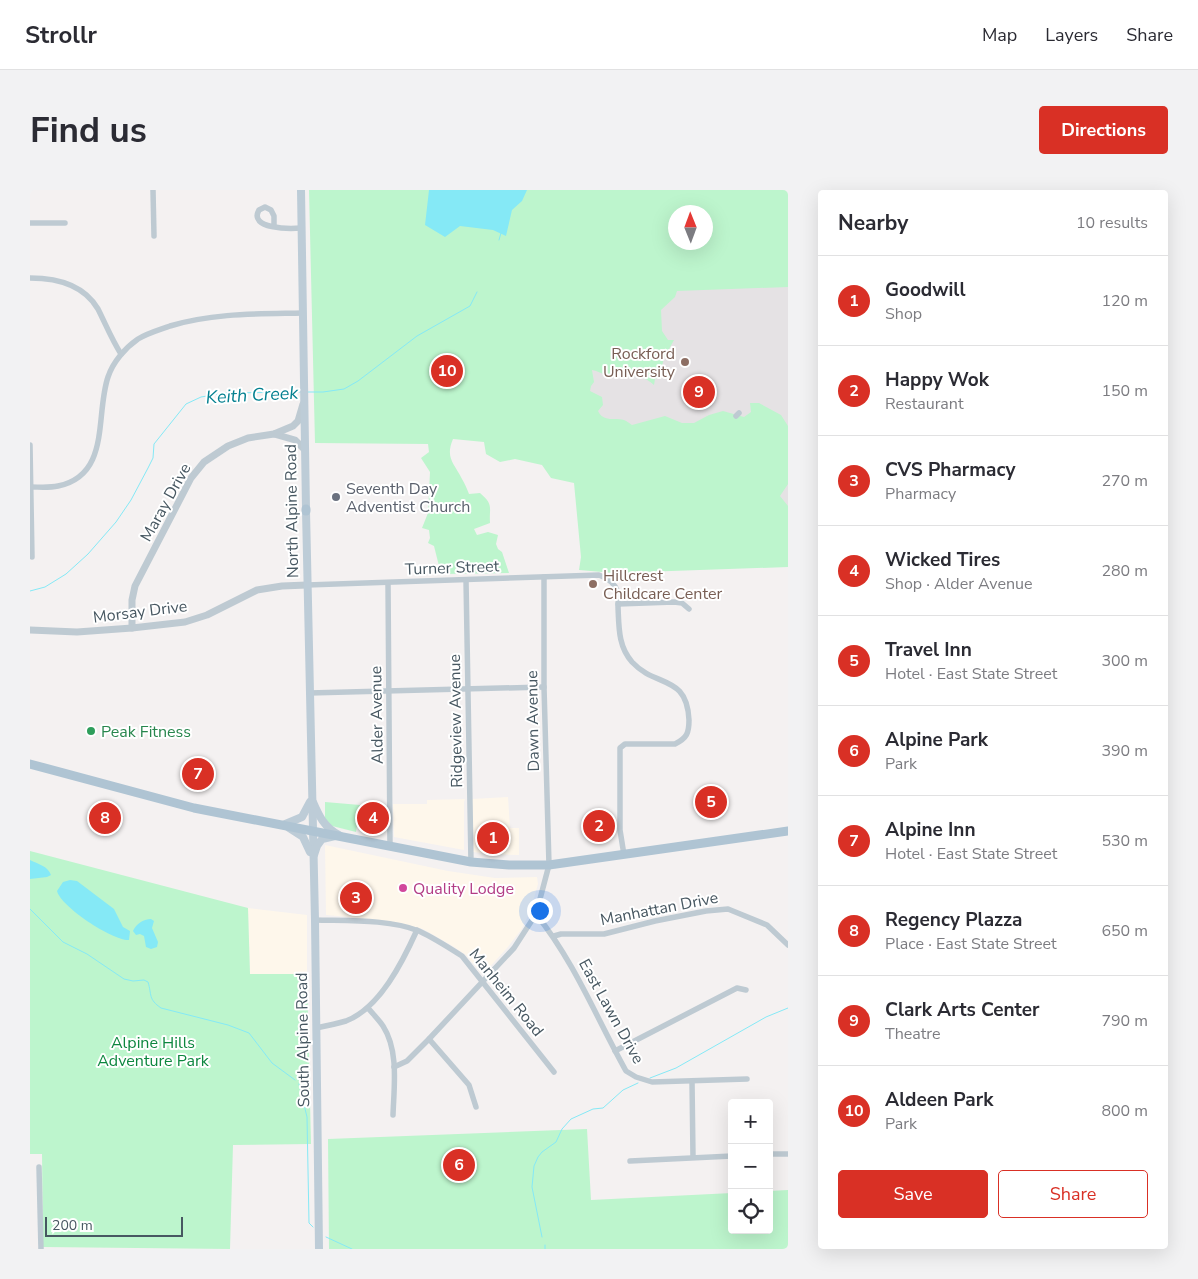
<!DOCTYPE html>
<meta charset="utf-8">
<style>
body{margin:0;font-family:"Nunito Sans",sans-serif;background:#f2f2f3;color:#2b2b33}
.controls{position:absolute;right:15px;bottom:15px;display:grid;overflow:hidden;border-radius:5px;box-shadow:0 5px 20px #0002}
.controls button{width:45px;height:45px;display:grid;place-items:center;padding:0;border:0;border-bottom:1px solid #e1e1e2;background:#fff;color:#2b2b33;font:25px sans-serif}
.compass{position:absolute;left:638px;top:15px;width:45px;height:45px;border-radius:50%;background:#fff;box-shadow:0 5px 20px #0002;rotate:359deg}
.scale{position:absolute;left:15px;bottom:12px;width:138px;box-sizing:border-box;padding-left:5px;border:2px solid #475761;border-top:0;font-size:14px;line-height:18px;white-space:nowrap;color:#475761;-webkit-text-stroke:4px #fff;paint-order:stroke}
.you{position:absolute;left:509px;top:720px;width:18px;height:18px;margin:-12px;border:4px solid #fff;border-radius:50%;background:#1a73e8;box-shadow:0 0 0 8px #1a73e833}
.badge{display:grid;place-items:center;width:32px;height:32px;border-radius:50%;background:#d93025;color:#fff;font-size:16px;font-weight:700}
.pin{position:absolute;translate:-50% -50%;border:2px solid #fff;box-shadow:0 1px 5px #0006}
.list{margin:0;padding:0;list-style:none}
h2{display:flex;justify-content:space-between;align-items:center;height:65px;margin:0;padding:0 20px;font-size:21px}
h2 small{font-size:16px;font-weight:400;color:#7c7c81}
.list li{display:grid;grid-template-columns:32px 1fr auto;gap:15px;align-items:center;box-sizing:border-box;height:90px;padding:0 20px;border-top:1px solid #e1e1e2}
.list b{display:block;font-size:19px;white-space:nowrap}
.list p{margin:0;font-size:16px;white-space:nowrap;color:#7c7c81}
.list em{font-size:16px;font-style:normal;color:#7c7c81}
.actions{display:flex;gap:10px;padding:15px 20px}
.actions a{flex:1;padding:11px 0;border:1px solid #d93025;border-radius:5px;text-align:center;font-size:18px;color:#d93025}
.actions .main{background:#d93025;color:#fff}
.icon{flex:none;width:28px;height:28px;fill:none;stroke:currentColor;stroke-width:2;stroke-linecap:round;stroke-linejoin:round}
.map{position:relative;flex:none;width:758px;height:1059px;overflow:hidden;border-radius:5px}
header{display:flex;align-items:center;gap:30px;box-sizing:border-box;height:70px;padding:0 25px;background:#fff;border-bottom:1px solid #e1e1e2}
header strong{font-size:24px}
nav{display:flex;gap:28px;margin-inline-start:auto;font-size:18px}
.intro{display:flex;align-items:center;justify-content:space-between;box-sizing:border-box;height:120px;padding:0 30px}
h1{margin:0;font-size:35px}
.button{padding:12px 22px;border-radius:5px;background:#d93025;color:#fff;font-size:18px;font-weight:700}
main{display:flex;gap:30px;padding:0 30px}
aside{flex:1;background:#fff;border-radius:5px;box-shadow:0 5px 20px #0002}
.map>svg:first-child{display:block}
</style>
<header>
<strong>Strollr</strong>
<nav><a>Map</a><a>Layers</a><a>Share</a></nav>
</header>
<div class="intro"><h1>Find us</h1><a class="button">Directions</a></div>
<main>
<div class="map">
<svg width="758" height="1059" viewBox="0 0 758 1059">
<rect width="100%" height="100%" fill="#f4f1f1"/>
<g fill="#fef7eb">
<polygon points="478,607 480,638 489,638 489,665 459,664 443,662 442,609"/>
<polygon points="435,609 434,612 434,660 364,647 363,614 397,614 397,610"/>
<polygon points="295,655 418,681 465,688 507,687 508,694 500,722 491,740 477,758 455,782 451,783 436,765 421,755 393,739 370,733 341,729 296,725"/>
<polygon points="218,718 277,725 277,784 220,784"/>
</g>
<polygon fill="#e5e2e4" points="758,96 758,374 559,380 552,99"/>
<g fill="#bdf5cd" fill-rule="evenodd">
<path d="M279,0h479v97l-111,4 -2,6 -14,13 1,21 6,9h6l-10,18 -5,20 -4,1 -1,6c-11,-11 -34,-13 -48,-10l-10,-4 -4,-1 2,12 -3,4 -1,5 12,6 1,8 -5,6c6,12 17,6 26,9 3,1 5,3 8,5l33,-9 17,7h12l15,-8 14,-4 21,6 7,-5 -1,-9h9l22,12 7,11v58l-8,12 8,10v61l-174,6 -35,-3 2,-13 -7,-74 -23,-5 -9,-13 -27,-6 -15,3 -14,-8 -2,-12 -31,-3c-8,19 1,24 9,40 3,5 5,10 7,15l11,-1c14,12 9,14 10,30l-16,6 3,6 11,-3 10,3 -2,9 2,5 4,3 7,21 -68,1 -7,-28 -6,-3 2,-5 -1,-8 -7,-2 6,-15 2,-41 -9,-14 8,-6 -1,-8 -113,-1zM646,22h30v30h-30z"/>
<polygon points="295,612 330,615 326,642 302,636 295,632"/>
<polygon points="0,661 218,718 220,784 277,784 281,954 203,955 200,1059 13,1057 12,964 0,964"/>
<polygon points="557,939 561,1010 702,1003 702,1040 739,1040 739,1001 758,1000 758,1059 299,1059 298,949"/>
</g>
<g fill="#85e9f6">
<polygon points="399,0 497,0 492,11 482,20 476,46 463,40 430,36 415,47 395,35"/>
<path d="M0,670c8,4 18,6 21,15l-4,2 -17,2z"/>
<path d="M40,690l7,1 37,28 9,18 7,4 -1,9c-16,1 -68,-33 -72,-49l6,-9z"/>
<path d="M121,729l3,2 -2,7 6,14 -1,5 -6,2 -5,-2 -2,-11 -4,-2 -4,1 -3,-4c3,-7 10,-12 18,-12z"/>
</g>
<g fill="none" stroke-linecap="round" stroke-linejoin="round">
<g stroke="#85e9f6" stroke-width="1">
<polyline points="469,50 471,43"/>
<polyline points="277,202 293,202 314,199 328,191 387,146 440,116 447,102"/>
<polyline points="0,401 15,397 36,384 58,364 86,332 101,310 118,278 123,268 124,254 156,214 171,207 195,203 271,202"/>
<path d="M0,719l33,33 24,12 37,25 9,2 11,-1 4,2c4,13 0,17 13,26l67,17 21,8 23,30 23,17"/>
<polyline points="620,888 646,878 736,827 758,818"/>
<polyline points="269,894 277,927 279,1033 283,1037"/>
<polyline points="296,1047 322,1059"/>
<polyline points="512,1047 502,997 504,976 508,967 512,962 526,952 532,939 541,929 563,919 573,918 593,900 608,893"/>
<polyline points="515,1055 515,1059"/>
</g>
<g stroke="#becad2" stroke-width="5.5">
<polyline points="123,0 124,46"/>
<polyline points="0,33 35,33"/>
<path d="M244,36v-10l-3,-6 -6,-3 -6,3c-11,19 31,19 42,18"/>
<path d="M0,88c26,0 54,7 68,31 8,16 14,31 23,45"/>
<polyline points="706,226 709,223"/>
<polyline points="0,255 2,367"/>
<path d="M1,297c9,0 18,1 27,-1 53,-11 37,-71 50,-109 5,-15 17,-29 30,-38 10,-6 21,-9 32,-13 43,-13 87,-12 132,-13"/>
<polyline points="436,390 441,672"/>
<polyline points="358,393 360,657"/>
<path d="M277,395l292,-10c8,3 16,8 19,17 1,5 0,11 0,15 1,20 0,39 14,55 24,26 55,12 57,58 0,13 -2,18 -14,24h-50l-5,4v82l4,25"/>
<polyline points="588,414 644,412 652,413 659,419"/>
<polyline points="279,503 514,497"/>
<path d="M506,724c39,49 60,103 90,157l10,6 16,5 95,-3"/>
<path d="M285,730c32,1 74,-1 104,11 15,7 29,16 43,25l92,116"/>
<polyline points="524,746 531,744 574,744 625,731 676,721 698,719 737,735 758,755"/>
<path d="M338,818c5,6 11,12 15,18 16,25 11,60 10,89"/>
<path d="M286,838c10,-2 20,-4 30,-7 34,-13 57,-60 71,-91"/>
<polyline points="399,849 439,895 446,917"/>
<polyline points="585,861 707,798 716,800"/>
<polyline points="364,877 377,871 399,849 484,758 506,724 519,675 514,497 514,387"/>
<polyline points="662,891 663,967"/>
<polyline points="739,964 758,964"/>
<polyline points="600,971 702,966"/>
<polyline points="9,977 11,1059"/>
</g>
<g stroke="#becad2" stroke-width="7">
<polyline points="244,244 265,250 275,260"/>
<polyline points="102,438 102,410 105,396 161,288 174,272 198,256 218,248 244,244 263,236 268,231 273,214"/>
<polyline points="0,440 47,442 102,438 155,432 177,425 227,400 252,396 277,395"/>
</g>
<g stroke="#bdccd7" stroke-width="8">
<polyline points="271,0 276,319"/>
<polyline points="276,321 285,730 289,1059"/>
<path d="M283,612c6,14 11,25 26,33"/>
<polyline points="253,635 272,627 280,612"/>
<polyline points="259,638 273,647 280,662"/>
<polyline points="284,665 287,656 292,649 305,646"/>
</g>
<g stroke="#afc4d3" stroke-width="9">
<polyline points="276,319 276,321"/>
<polyline points="0,574 164,618 441,672 479,675 519,675 758,641"/>
</g>
</g>
<g fill="#8d6e63" stroke="#fff" stroke-width="2">
<circle cx="655" cy="172" r="5"/>
<circle cx="563" cy="394" r="5"/>
</g>
<circle fill="#6b7280" stroke="#fff" stroke-width="2" cx="306" cy="307" r="5"/>
<circle fill="#2e9e5b" stroke="#fff" stroke-width="2" cx="61" cy="541" r="5"/>
<circle fill="#d1479c" stroke="#fff" stroke-width="2" cx="373" cy="698" r="5"/>
<g text-anchor="middle" stroke-width="4" stroke-linejoin="round" paint-order="stroke">
<g font-size="16" fill="#785e54" stroke="#fff" text-anchor="end">
<text x="645" y="169">Rockford<tspan x="645" dy="18">University</tspan></text>
<text x="573" y="391" text-anchor="start">Hillcrest<tspan x="573" dy="18">Childcare Center</tspan></text>
</g>
<g font-size="16" fill="#5b616d" stroke="#fff" text-anchor="start">
<text x="316" y="304">Seventh Day<tspan x="316" dy="18">Adventist Church</tspan></text>
</g>
<g font-size="16" fill="#475761" stroke="#fff">
<text transform="translate(135 312) rotate(-61)" y="6">Maray Drive</text>
<text transform="translate(261 321) rotate(-91)" y="6">North Alpine Road</text>
<text transform="translate(422 377) rotate(-2)" y="6">Turner Street</text>
<text transform="translate(110 421) rotate(-7)" y="6">Morsay Drive</text>
<text transform="translate(346 525) rotate(-91)" y="6">Alder Avenue</text>
<text transform="translate(425 531) rotate(-91)" y="6">Ridgeview Avenue</text>
<text transform="translate(502 531) rotate(-91)" y="6">Dawn Avenue</text>
<text transform="translate(629 718) rotate(-11)" y="6">Manhattan Drive</text>
<text transform="translate(477 802) rotate(51)" y="6">Manheim Road</text>
<text transform="translate(582 821) rotate(61)" y="6">East Lawn Drive</text>
<text transform="translate(272 850) rotate(-91)" y="6">South Alpine Road</text>
</g>
<g font-size="16" fill="#27864d" stroke="#fff" text-anchor="start">
<text x="71" y="547">Peak Fitness</text>
</g>
<g font-size="16" fill="#b23c85" stroke="#fff" text-anchor="start">
<text x="383" y="704">Quality Lodge</text>
</g>
<g font-size="16" fill="#0d873f" stroke="#fff">
<text x="123" y="858">Alpine Hills<tspan x="123" dy="18">Adventure Park</tspan></text>
</g>
<g font-size="18" font-style="italic" fill="#048090" stroke="#fff">
<text transform="translate(222 205) rotate(-3)" y="6">Keith Creek</text>
</g>
</g>
</svg>
<div class="controls">
<button>+</button>
<button>−</button>
<button><svg class="icon" aria-label="locate" viewBox="0 0 24 24"><circle cx="12" cy="12" r="6"/><path d="M12 2v4M12 18v4M2 12h4M18 12h4"/></svg></button>
</div>
<svg class="compass" viewBox="-18 -18 36 36"><path d="M0-13l5 13h-10z" fill="#e53935"/><path d="M0 13l5-13h-10z" fill="#7c7c81"/></svg>
<div class="scale">200 m</div>
<div class="you"></div>
<div class="pin badge" style="left:463px;top:648px">1</div>
<div class="pin badge" style="left:569px;top:636px">2</div>
<div class="pin badge" style="left:326px;top:708px">3</div>
<div class="pin badge" style="left:343px;top:628px">4</div>
<div class="pin badge" style="left:681px;top:612px">5</div>
<div class="pin badge" style="left:429px;top:975px">6</div>
<div class="pin badge" style="left:168px;top:584px">7</div>
<div class="pin badge" style="left:75px;top:628px">8</div>
<div class="pin badge" style="left:669px;top:202px">9</div>
<div class="pin badge" style="left:417px;top:181px">10</div>
</div>
<aside>
<h2>Nearby<small>10 results</small></h2>
<ul class="list">
<li><span class="badge">1</span><div><b>Goodwill</b><p>Shop</p></div><em>120 m</em></li>
<li><span class="badge">2</span><div><b>Happy Wok</b><p>Restaurant</p></div><em>150 m</em></li>
<li><span class="badge">3</span><div><b>CVS Pharmacy</b><p>Pharmacy</p></div><em>270 m</em></li>
<li><span class="badge">4</span><div><b>Wicked Tires</b><p>Shop · Alder Avenue</p></div><em>280 m</em></li>
<li><span class="badge">5</span><div><b>Travel Inn</b><p>Hotel · East State Street</p></div><em>300 m</em></li>
<li><span class="badge">6</span><div><b>Alpine Park</b><p>Park</p></div><em>390 m</em></li>
<li><span class="badge">7</span><div><b>Alpine Inn</b><p>Hotel · East State Street</p></div><em>530 m</em></li>
<li><span class="badge">8</span><div><b>Regency Plazza</b><p>Place · East State Street</p></div><em>650 m</em></li>
<li><span class="badge">9</span><div><b>Clark Arts Center</b><p>Theatre</p></div><em>790 m</em></li>
<li><span class="badge">10</span><div><b>Aldeen Park</b><p>Park</p></div><em>800 m</em></li>
</ul>
<div class="actions"><a class="main">Save</a><a>Share</a></div>
</aside>
</main>
